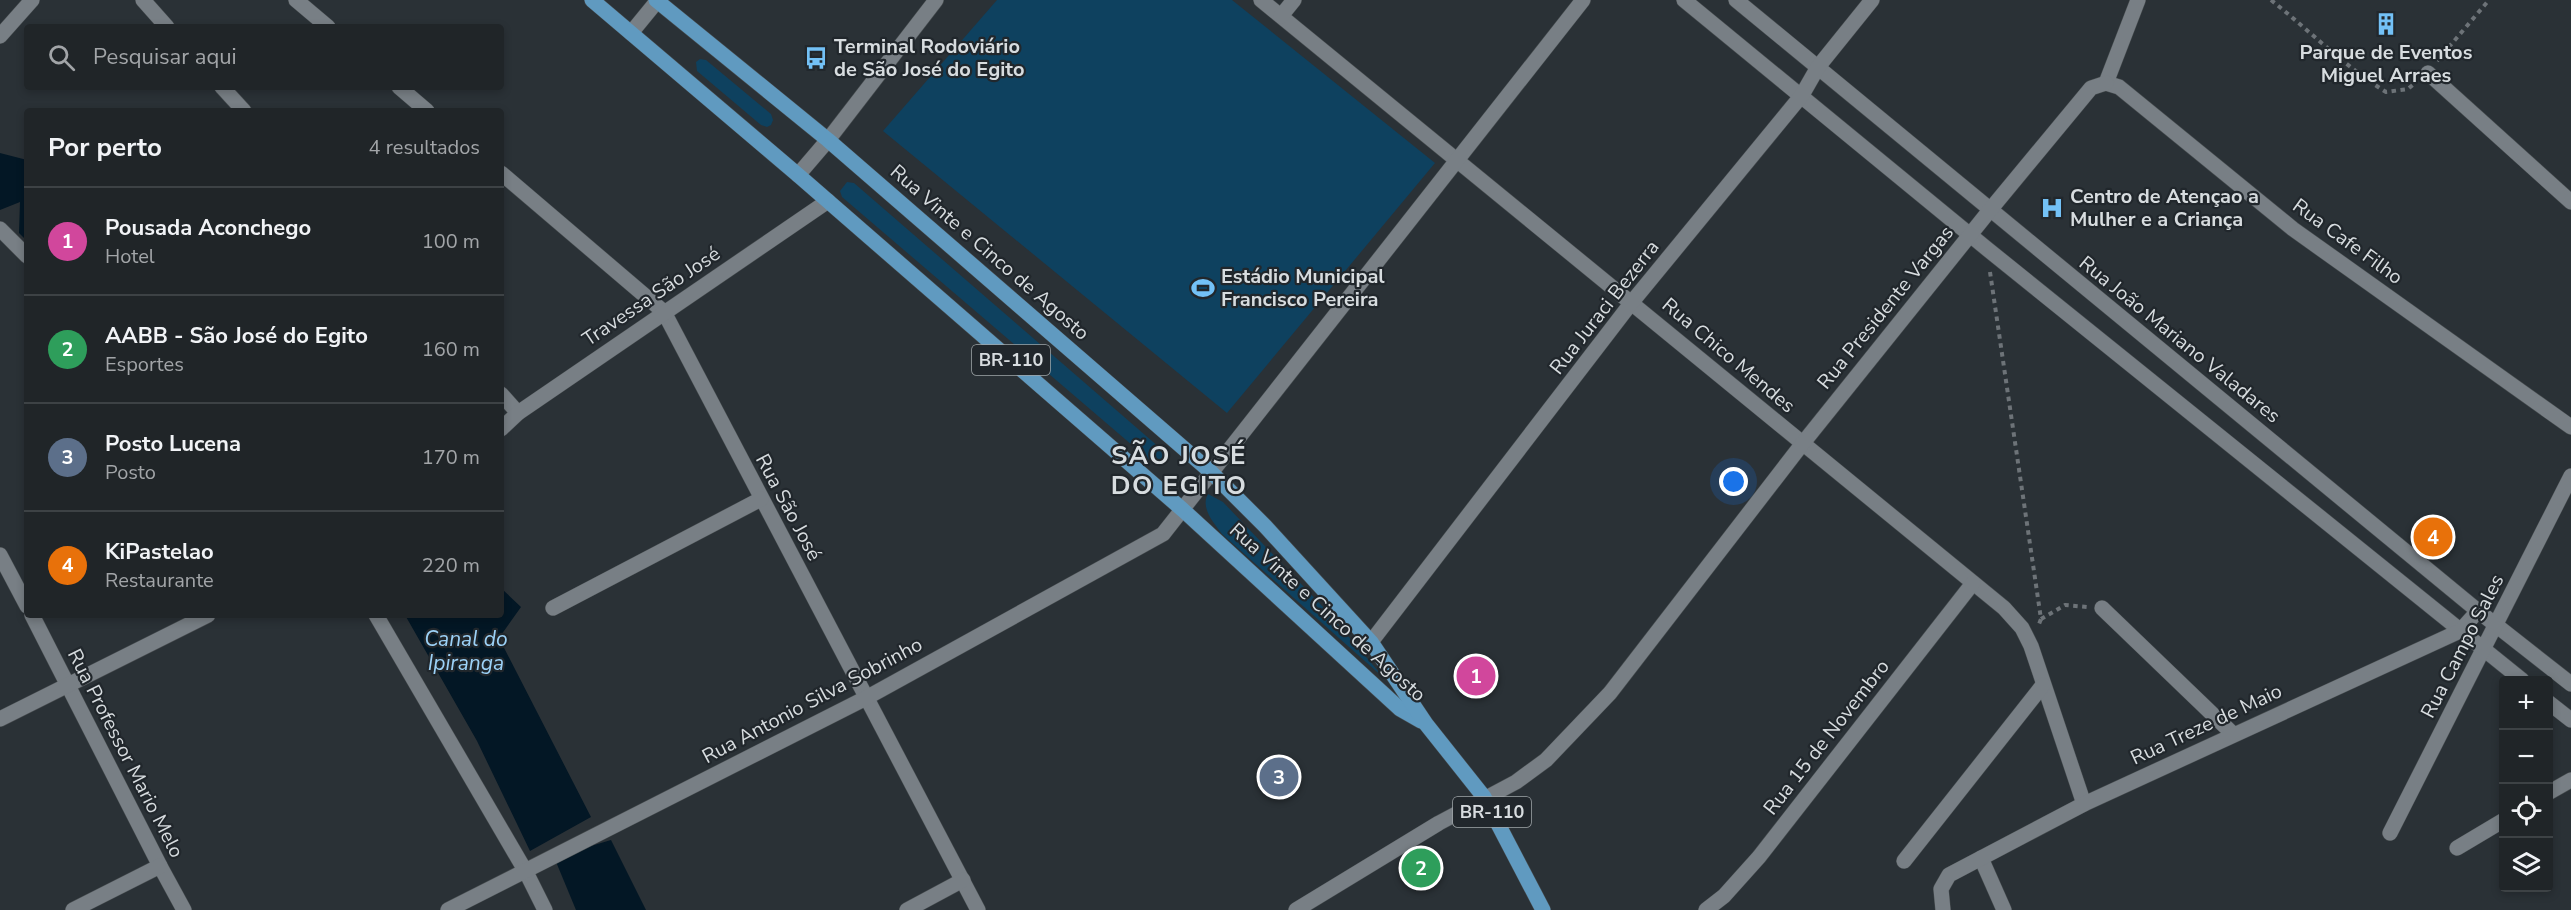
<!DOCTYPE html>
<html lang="pt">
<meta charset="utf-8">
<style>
body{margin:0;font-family:"Nunito Sans",sans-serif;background:#282d30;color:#f1f3f6}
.controls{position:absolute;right:18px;bottom:18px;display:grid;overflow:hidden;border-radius:6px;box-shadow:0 3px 9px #0003}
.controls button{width:54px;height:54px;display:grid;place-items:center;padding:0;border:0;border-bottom:2px solid #3d4245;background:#202528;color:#f1f3f6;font:30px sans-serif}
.you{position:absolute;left:1734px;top:482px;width:21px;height:21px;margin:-15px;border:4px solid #fff;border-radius:50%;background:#1a73e8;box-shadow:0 0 0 9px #1a73e833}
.badge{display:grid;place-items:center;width:39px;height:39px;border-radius:50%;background:#d93025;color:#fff;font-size:20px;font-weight:700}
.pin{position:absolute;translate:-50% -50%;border:3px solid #fff;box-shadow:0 2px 6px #0006}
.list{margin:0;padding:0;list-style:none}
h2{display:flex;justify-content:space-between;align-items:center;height:78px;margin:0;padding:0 24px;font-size:26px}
h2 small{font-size:20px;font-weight:400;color:#a2a5a8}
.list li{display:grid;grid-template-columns:39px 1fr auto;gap:18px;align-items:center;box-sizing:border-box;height:108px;padding:0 24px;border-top:2px solid #3d4245}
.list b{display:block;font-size:22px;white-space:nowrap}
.list p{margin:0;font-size:20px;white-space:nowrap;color:#a2a5a8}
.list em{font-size:20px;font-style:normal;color:#a2a5a8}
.icon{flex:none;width:33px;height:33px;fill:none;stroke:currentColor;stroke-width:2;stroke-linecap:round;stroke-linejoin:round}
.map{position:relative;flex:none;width:2571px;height:910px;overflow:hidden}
.search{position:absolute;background:#202528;box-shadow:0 3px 9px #0003;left:24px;top:24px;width:480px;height:66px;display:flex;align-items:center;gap:15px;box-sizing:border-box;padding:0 21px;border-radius:6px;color:#a2a5a8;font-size:22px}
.panel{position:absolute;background:#202528;box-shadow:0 3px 9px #0003;left:24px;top:108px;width:480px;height:510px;border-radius:6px}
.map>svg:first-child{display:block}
</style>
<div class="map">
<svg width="2571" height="910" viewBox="0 0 2571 910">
<rect width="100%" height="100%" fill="#2a3136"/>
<g fill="#0e415f">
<polygon points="997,0 1232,0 1435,163 1227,413 883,131"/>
<polygon points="700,59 706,60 771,114 773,120 771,125 767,127 761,125 697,71 696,62"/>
<polygon points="847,182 854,183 1160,448 1164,460 1153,463 842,197 840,191"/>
<path d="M1208,494l15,8 100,105 62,72 -163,-145c-8,-11 -22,-26 -14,-40z"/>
</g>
<g fill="#031725">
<polygon points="0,153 27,160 27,241 19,233 20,202 0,210"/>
<polygon points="501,588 521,607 499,638 591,817 530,851 477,741 405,615 501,615"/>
<polygon points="611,840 646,910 576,910 554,857"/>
</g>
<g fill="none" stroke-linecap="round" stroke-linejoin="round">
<g stroke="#464c4f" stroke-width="16">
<g id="minor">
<polyline points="143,0 167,27"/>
<polyline points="296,0 328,27"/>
<polyline points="1261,0 2004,608 2022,628 2031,646 2084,804"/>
<polyline points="1684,0 1986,248 2522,680"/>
<polyline points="1736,0 2478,611 2571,684"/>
<polyline points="1281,16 1294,0"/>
<polyline points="631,33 658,0"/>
<polyline points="0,36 32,0"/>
<polyline points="2428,73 2571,202"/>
<polyline points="2106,83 2119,87 2293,229 2571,427"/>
<polyline points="2106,83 2138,0"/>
<polyline points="222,87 244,111"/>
<polyline points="399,87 427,111"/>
<polyline points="501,173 664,312 978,910"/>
<polyline points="798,175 828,140 936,0"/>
<polyline points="0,229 27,256"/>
<polyline points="501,394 518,413"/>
<polyline points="501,429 518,413 828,201"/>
<polyline points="0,555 27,606"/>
<polyline points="553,608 761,499"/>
<polyline points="2102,608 2233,734"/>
<polyline points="32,615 160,866 184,910"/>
<polyline points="376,615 526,872 545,910"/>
<polyline points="1371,642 1632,302 1802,95 1818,67 1872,0"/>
<polyline points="2548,702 2571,720"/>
<polyline points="0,719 208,615"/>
<polyline points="2548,793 2571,780"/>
<polyline points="2390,833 2571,476"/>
<polyline points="2457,848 2504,820"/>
<polyline points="1981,858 2004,910"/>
<polyline points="1904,861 2043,685"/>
<polyline points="73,910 160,866"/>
<polyline points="448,910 866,698 1163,534 1583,0"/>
<polyline points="907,910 963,880"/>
<polyline points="1296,910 1439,823 1516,782 1546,760 1610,693 1803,443 1990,210 2091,88 2106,83"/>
<polyline points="1706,910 1724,896 1759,857 1973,583"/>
<polyline points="1943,910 1941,889 1949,875 2084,804 2460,631 2478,611"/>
</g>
</g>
<g stroke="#464c4f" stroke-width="16">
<g id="major">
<polyline points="592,0 798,175 1183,510 1400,709 1421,721"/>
<polyline points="656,0 828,140 1211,472 1265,526 1371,642 1426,724 1484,797 1543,910"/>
</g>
</g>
<g stroke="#6d7378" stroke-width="4" stroke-dasharray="4.5 4.5" stroke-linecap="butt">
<path d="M2271,0c39,31 73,66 115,92l22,-3 7,-6"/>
<polyline points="2437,61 2489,0"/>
<polyline points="1990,272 2041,619 2039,624"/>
<polyline points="2041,619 2065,605 2087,607"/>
</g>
<use href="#minor" stroke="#787f85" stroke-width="15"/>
<use href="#major" stroke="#609ac0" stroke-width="15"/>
</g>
<defs>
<g id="building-bare" transform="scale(1.8)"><path d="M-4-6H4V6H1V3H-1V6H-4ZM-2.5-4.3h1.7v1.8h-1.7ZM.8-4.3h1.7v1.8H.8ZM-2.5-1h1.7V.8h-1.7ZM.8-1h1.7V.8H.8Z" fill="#73c1f6" stroke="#21272c" stroke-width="2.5" paint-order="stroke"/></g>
<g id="bus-bare" transform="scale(1.8)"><path d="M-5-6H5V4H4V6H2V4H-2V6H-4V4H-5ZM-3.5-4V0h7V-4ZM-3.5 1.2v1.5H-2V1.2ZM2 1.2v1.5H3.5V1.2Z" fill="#73c1f6" stroke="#21272c" stroke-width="2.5" paint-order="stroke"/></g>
<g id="hospital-bare" transform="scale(1.8)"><path d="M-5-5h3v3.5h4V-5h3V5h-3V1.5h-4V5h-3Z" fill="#73c1f6" stroke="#21272c" stroke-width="2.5" paint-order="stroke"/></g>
<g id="stadium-bare" transform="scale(1.8)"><path d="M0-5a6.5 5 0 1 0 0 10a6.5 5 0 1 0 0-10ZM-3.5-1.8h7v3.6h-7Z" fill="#73c1f6" stroke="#21272c" stroke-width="2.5" paint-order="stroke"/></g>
</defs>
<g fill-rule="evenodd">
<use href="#building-bare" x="2386" y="24"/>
<use href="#bus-bare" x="816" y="58"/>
<use href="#hospital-bare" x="2052" y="208"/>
<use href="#stadium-bare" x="1203" y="288"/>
</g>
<g text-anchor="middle" stroke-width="4.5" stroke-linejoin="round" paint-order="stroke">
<g fill="#21272c" stroke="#a0a6a9" stroke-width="1.5">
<rect x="972" y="345" width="78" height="30" rx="4.5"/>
<rect x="1453" y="797" width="78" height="30" rx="4.5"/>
</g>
<g font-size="18" font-weight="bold" fill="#d7dcdf">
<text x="1011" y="366">BR-110</text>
<text x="1492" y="818">BR-110</text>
</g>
<g font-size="20" font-weight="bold" fill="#d7dcdf" stroke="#21272c" text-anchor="start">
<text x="834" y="53">Terminal Rodoviário<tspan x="834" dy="23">de São José do Egito</tspan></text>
<text x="2386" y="59" text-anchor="middle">Parque de Eventos<tspan x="2386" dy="23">Miguel Arraes</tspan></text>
<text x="2070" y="203">Centro de Atençao a<tspan x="2070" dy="23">Mulher e a Criança</tspan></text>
<text x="1221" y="283">Estádio Municipal<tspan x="1221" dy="23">Francisco Pereira</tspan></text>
</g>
<g font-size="20" fill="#d7dcdf" stroke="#21272c">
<text transform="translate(2348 241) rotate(36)" y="7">Rua Cafe Filho</text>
<text transform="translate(990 252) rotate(41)" y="7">Rua Vinte e Cinco de Agosto</text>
<text transform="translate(651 296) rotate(-34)" y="7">Travessa São José</text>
<text transform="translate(1604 307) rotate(-52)" y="7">Rua Juraci Bezerra</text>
<text transform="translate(1885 307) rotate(-51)" y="7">Rua Presidente Vargas</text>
<text transform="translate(2180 339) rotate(39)" y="7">Rua João Mariano Valadares</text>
<text transform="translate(1729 355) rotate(40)" y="7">Rua Chico Mendes</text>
<text transform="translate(789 507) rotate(62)" y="7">Rua São José</text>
<text transform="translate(1328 612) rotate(42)" y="7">Rua Vinte e Cinco de Agosto</text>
<text transform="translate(2462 646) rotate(-63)" y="7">Rua Campo Sales</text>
<text transform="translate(812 700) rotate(-28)" y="7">Rua Antonio Silva Sobrinho</text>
<text transform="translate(2206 724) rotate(-25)" y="7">Rua Treze de Maio</text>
<text transform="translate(1826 737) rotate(-52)" y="7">Rua 15 de Novembro</text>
<text transform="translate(126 753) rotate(63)" y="7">Rua Professor Mario Melo</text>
</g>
<g font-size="21" font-style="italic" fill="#9cd2f8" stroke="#21272c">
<text x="466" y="646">Canal do<tspan x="466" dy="24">Ipiranga</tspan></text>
</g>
<g font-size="26" font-weight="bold" letter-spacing="1.5" fill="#d7dcdf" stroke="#21272c">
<text x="1179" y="464">SÃO JOSÉ<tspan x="1179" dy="30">DO EGITO</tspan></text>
</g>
</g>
</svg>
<div class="controls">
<button>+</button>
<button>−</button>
<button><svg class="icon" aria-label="locate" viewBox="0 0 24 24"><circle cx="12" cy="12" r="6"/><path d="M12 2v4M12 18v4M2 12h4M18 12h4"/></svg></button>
<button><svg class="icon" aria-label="layers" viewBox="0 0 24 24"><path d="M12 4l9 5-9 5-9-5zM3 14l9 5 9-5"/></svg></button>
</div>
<div class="you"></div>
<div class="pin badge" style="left:1476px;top:676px;background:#d1479c">1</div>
<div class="pin badge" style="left:1421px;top:868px;background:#2e9e5b">2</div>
<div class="pin badge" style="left:1279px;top:777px;background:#5c6f8a">3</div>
<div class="pin badge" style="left:2433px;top:537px;background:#e8710a">4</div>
<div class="search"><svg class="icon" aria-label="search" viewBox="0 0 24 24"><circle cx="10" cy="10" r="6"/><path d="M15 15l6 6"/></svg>Pesquisar aqui</div>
<section class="panel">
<h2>Por perto<small>4 resultados</small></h2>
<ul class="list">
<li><span class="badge" style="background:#d1479c">1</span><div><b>Pousada Aconchego</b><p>Hotel</p></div><em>100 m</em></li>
<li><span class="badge" style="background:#2e9e5b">2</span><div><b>AABB - São José do Egito</b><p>Esportes</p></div><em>160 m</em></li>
<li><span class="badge" style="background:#5c6f8a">3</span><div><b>Posto Lucena</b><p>Posto</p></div><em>170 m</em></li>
<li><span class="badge" style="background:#e8710a">4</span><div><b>KiPastelao</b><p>Restaurante</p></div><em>220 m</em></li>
</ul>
</section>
</div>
